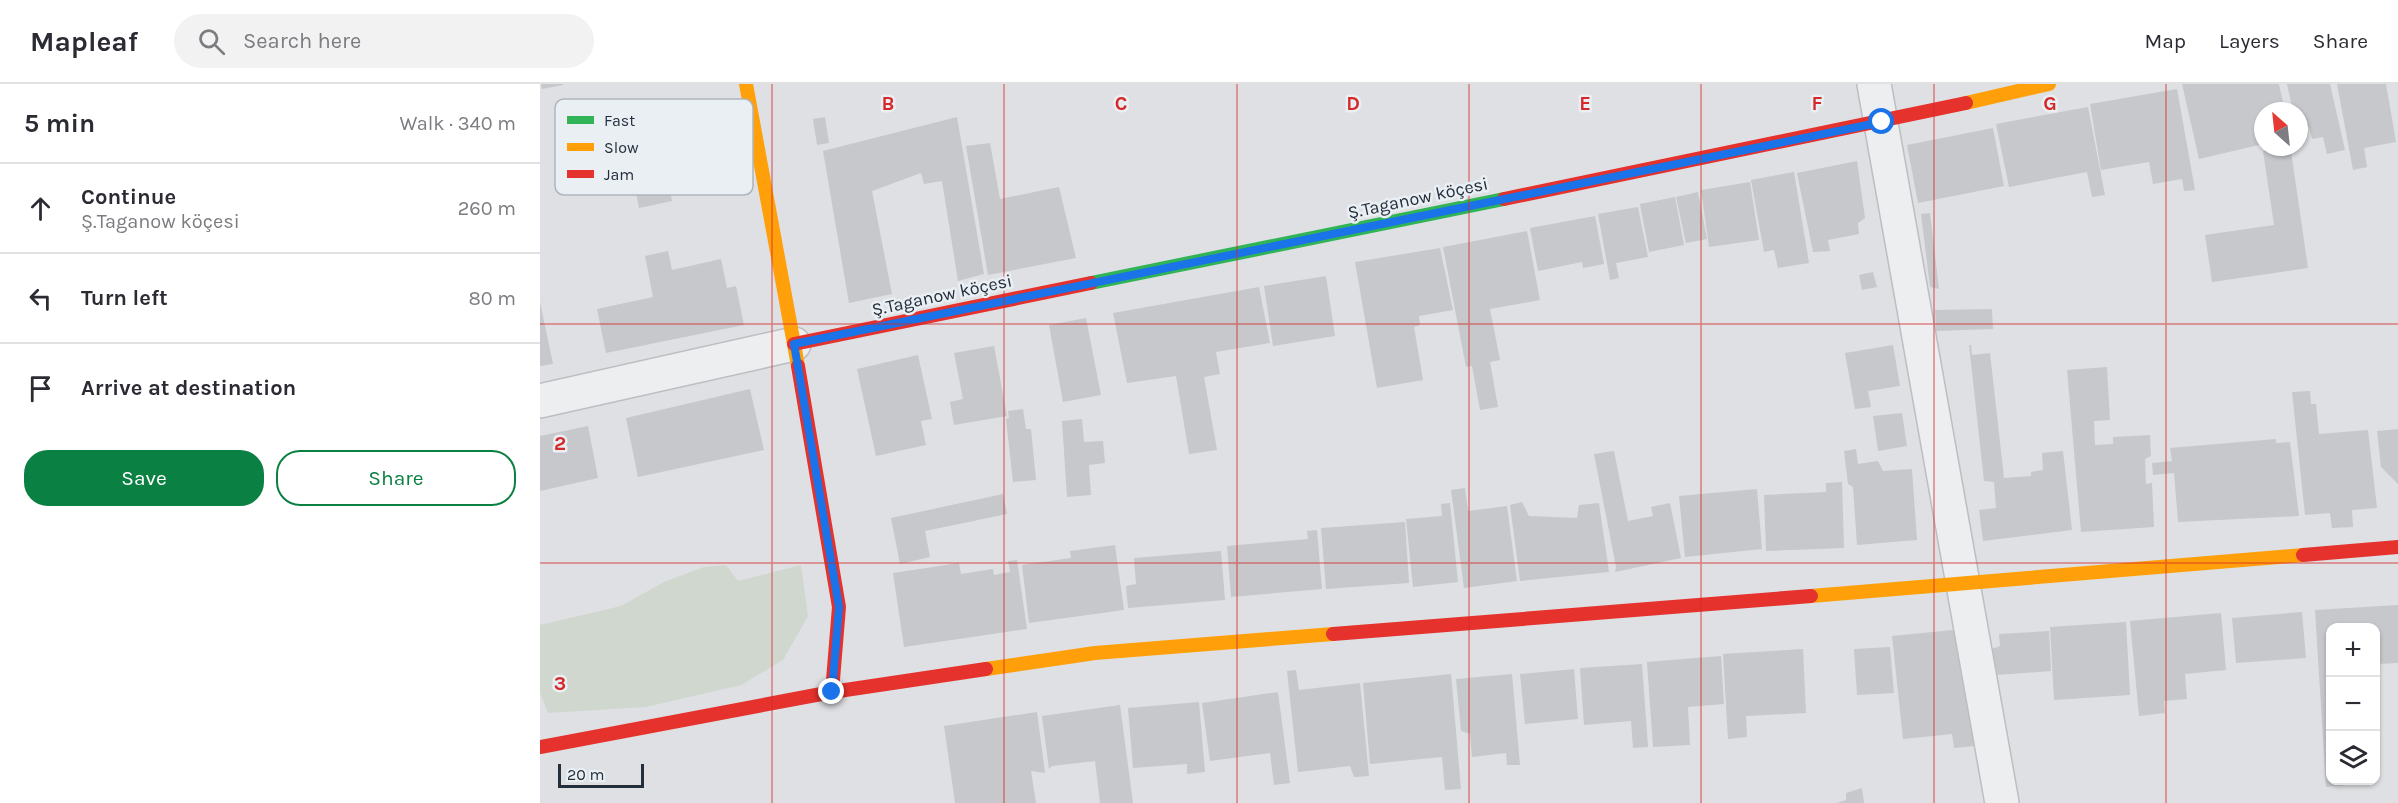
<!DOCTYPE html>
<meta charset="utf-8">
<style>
body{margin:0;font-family:Karla,sans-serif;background:#f2f2f3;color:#2b2b33}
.controls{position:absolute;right:18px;bottom:18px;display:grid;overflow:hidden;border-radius:12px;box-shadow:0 2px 4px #0004}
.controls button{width:54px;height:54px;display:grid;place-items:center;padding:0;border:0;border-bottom:2px solid #e1e1e2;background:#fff;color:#2b2b33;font:30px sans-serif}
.compass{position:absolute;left:1714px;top:18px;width:54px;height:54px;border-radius:50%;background:#fff;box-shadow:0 2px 4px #0004;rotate:333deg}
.scale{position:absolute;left:18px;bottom:15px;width:86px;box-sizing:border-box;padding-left:6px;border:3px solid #252f3c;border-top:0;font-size:16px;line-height:21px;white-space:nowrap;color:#252f3c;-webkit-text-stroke:4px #eaeff4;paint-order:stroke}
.stop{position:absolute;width:18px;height:18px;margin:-14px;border:4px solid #1a73e8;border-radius:50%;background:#fff}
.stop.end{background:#1a73e8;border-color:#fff;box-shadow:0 2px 6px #0008}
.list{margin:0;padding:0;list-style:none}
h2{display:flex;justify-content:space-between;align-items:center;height:78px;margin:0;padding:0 24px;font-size:26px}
h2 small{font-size:20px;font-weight:400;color:#7c7c81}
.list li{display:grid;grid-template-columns:39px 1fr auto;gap:18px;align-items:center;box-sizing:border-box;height:90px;padding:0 24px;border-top:2px solid #e1e1e2}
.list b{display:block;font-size:22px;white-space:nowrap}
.list p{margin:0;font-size:20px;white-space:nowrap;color:#7c7c81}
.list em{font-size:20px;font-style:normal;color:#7c7c81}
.actions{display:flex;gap:12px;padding:18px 24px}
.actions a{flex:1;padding:14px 0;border:2px solid #0b8043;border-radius:24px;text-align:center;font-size:21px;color:#0b8043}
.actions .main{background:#0b8043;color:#fff}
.icon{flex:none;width:33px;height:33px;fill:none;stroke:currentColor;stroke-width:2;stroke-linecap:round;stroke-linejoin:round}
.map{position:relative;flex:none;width:1858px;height:719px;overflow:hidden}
header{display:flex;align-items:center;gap:36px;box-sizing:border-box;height:84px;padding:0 30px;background:#fff;border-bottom:2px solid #e1e1e2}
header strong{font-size:28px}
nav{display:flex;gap:33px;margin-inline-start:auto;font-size:21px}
.search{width:420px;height:54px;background:#f2f2f3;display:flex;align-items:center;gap:15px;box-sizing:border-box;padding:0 21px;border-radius:33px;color:#7c7c81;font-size:22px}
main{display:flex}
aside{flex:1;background:#fff}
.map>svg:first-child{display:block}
</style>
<header>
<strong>Mapleaf</strong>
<div class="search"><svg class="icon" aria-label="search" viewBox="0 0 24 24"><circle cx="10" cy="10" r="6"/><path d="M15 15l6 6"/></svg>Search here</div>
<nav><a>Map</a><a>Layers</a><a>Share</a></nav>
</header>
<main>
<aside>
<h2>5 min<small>Walk · 340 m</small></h2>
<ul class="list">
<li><svg class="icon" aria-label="ahead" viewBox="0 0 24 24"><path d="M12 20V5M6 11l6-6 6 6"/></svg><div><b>Continue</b><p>Ş.Taganow köçesi</p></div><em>260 m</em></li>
<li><svg class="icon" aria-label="left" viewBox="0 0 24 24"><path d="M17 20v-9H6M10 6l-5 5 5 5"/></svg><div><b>Turn left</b></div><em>80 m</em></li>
<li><svg class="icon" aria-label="arrive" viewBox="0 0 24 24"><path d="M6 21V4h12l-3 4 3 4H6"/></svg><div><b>Arrive at destination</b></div></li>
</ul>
<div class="actions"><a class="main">Save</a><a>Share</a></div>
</aside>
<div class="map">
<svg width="1858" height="719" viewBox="0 0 1858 719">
<rect width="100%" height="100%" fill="#dee0e3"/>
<polygon fill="#cfd7ce" points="186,481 198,497 261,481 268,532 243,576 201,601 106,623 8,629 0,608 0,541 81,522 124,498 164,483"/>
<g fill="#c6c8cb">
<polygon points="1,0 23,0 23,1 2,5"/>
<polygon points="1642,0 1739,0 1745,27 1723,27 1723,60 1659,75"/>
<polygon points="1747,0 1790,0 1805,66 1787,70 1783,53 1772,55 1769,43 1759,46 1759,27 1753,27"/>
<polygon points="1797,0 1846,0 1856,58 1824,64 1827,83 1813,86"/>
<polygon points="1637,5 1655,106 1644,107 1642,95 1613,100 1609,78 1561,86 1550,20"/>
<polygon points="1548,23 1565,111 1552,113 1547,88 1469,103 1456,40"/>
<polygon points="285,33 289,59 277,61 273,35"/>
<polygon points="417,33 444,190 418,197 402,97 384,100 381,89 332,107 352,210 309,219 283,67"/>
<polygon points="117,38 132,117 99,124 84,45"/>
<polygon points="1453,44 1464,102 1378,119 1367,61"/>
<polygon points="450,59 460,115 519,103 536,174 448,191 426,62"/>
<polygon points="1730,63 1741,63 1742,68 1751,67 1768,184 1672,198 1665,151 1734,141 1723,67 1730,66"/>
<polygon points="1317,77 1325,134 1318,139 1319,150 1288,156 1290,167 1273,168 1257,89"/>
<polygon points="1254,88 1269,179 1238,184 1234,166 1224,168 1211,96"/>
<polygon points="1210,98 1219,156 1169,163 1161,106"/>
<polygon points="1158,108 1167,155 1146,159 1136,113"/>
<polygon points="1135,113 1144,161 1109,168 1100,120"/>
<polygon points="1098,123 1108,173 1076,179 1079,194 1070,196 1058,130"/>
<polygon points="1390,129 1399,205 1390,203 1381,130"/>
<polygon points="1055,132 1064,180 1043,184 1042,178 998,187 990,144"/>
<polygon points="987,147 1000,216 950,225 960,276 950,278 958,323 940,326 932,282 926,283 903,163"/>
<polygon points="900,164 913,226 879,232 880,241 874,243 883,296 837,304 815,178"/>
<polygon points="128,167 132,186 181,175 187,204 196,202 204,241 66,269 57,225 113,213 105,172"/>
<polygon points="1333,188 1337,203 1322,206 1319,191"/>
<polygon points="786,192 795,252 733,262 724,202"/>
<polygon points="719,203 730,259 676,268 680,290 664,293 677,366 649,370 636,292 587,299 573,229"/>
<polygon points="0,218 13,280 0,282"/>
<polygon points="1452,225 1453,245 1396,247 1395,226"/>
<polygon points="546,234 561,311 523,318 509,241"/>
<polygon points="1353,261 1360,302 1328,307 1331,323 1315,325 1305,269"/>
<polygon points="1429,261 1431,261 1432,271 1450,269 1464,394 1491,392 1491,388 1503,386 1502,369 1523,367 1532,446 1443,457 1439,426 1456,424 1454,398 1444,397"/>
<polygon points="454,262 467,332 414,341 410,318 423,315 414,269"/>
<polygon points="378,271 392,335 381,337 386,361 336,372 317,285"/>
<polygon points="1567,283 1570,336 1554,337 1555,361 1573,360 1573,353 1610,351 1611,372 1605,375 1606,400 1612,399 1614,443 1541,448 1527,286"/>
<polygon points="210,305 224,366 98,393 86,334"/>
<polygon points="1770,307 1771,320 1776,320 1779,350 1828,346 1837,424 1812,426 1813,443 1792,444 1790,429 1765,431 1752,308"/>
<polygon points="483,325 486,345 491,345 496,396 473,398 466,335 469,334 468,327"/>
<polygon points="1362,329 1367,362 1338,367 1333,332"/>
<polygon points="542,335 544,358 563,357 565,379 549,381 551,411 527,413 522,337"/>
<polygon points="48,342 58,394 0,407 0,352"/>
<polygon points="1858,345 1858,400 1841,383 1837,347"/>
<polygon points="1736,355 1736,359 1750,358 1759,432 1638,438 1634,389 1613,391 1612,379 1632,377 1630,364"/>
<polygon points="1316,365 1318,380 1338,377 1343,387 1372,385 1377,456 1317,461 1313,403 1308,400 1304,367"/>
<polygon points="1074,367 1088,437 1113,432 1111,423 1130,419 1141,474 1075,488 1076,483 1054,370"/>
<polygon points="1302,398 1304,464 1226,467 1224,411 1286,408 1286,399"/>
<polygon points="925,404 928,427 967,422 977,497 924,504 911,406"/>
<polygon points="1217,405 1222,465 1145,473 1139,412"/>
<polygon points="463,410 467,430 385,447 390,473 360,480 351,434"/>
<polygon points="982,418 989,432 1037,434 1039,421 1059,419 1069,488 980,497 970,421"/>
<polygon points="910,419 918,498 873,503 866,435 902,432 901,420"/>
<polygon points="865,438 869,499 786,505 781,444"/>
<polygon points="777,446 782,505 691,513 687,462 768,455 767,447"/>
<polygon points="575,461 584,526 489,539 482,481 531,474 530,467"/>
<polygon points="681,467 685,516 588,524 586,502 596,500 594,474"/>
<polygon points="477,476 487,545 364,563 353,489 419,479 421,490 453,485 454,491 470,488 468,477"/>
<polygon points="1858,521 1858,579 1836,580 1836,544 1790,544 1790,696 1807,696 1807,701 1786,703 1775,526"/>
<polygon points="1762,528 1766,574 1696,579 1692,534"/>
<polygon points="1681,529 1686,586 1645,590 1647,615 1624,617 1625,629 1599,632 1590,537"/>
<polygon points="1586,538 1590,611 1514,616 1510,543"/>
<polygon points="1423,545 1435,662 1414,664 1412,650 1363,655 1352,552"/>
<polygon points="1509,547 1511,587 1456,591 1457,584 1454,586 1451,565 1460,562 1459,550"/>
<polygon points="1350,563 1354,609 1317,611 1314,565"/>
<polygon points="1263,565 1266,629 1206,632 1207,653 1188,655 1183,570"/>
<polygon points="1181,572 1184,620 1148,623 1150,661 1113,663 1107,578"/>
<polygon points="1102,580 1108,663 1093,664 1091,637 1044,641 1040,584"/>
<polygon points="1034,585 1038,635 985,640 980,590"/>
<polygon points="756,586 759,606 820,599 829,692 814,693 810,682 758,688 747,587"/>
<polygon points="911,590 921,705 905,706 902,673 830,680 823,599"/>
<polygon points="972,590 980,681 967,681 966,669 932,673 930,650 921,647 916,595"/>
<polygon points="738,608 750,699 734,701 730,669 670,677 662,619"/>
<polygon points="659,618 665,688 647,690 647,680 593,684 588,624"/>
<polygon points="580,621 593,719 560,719 555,677 512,682 509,685 502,632"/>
<polygon points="497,628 505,689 491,687 496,719 415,719 404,642"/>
<polygon points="1322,704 1324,719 1297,719 1306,716 1306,709"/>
</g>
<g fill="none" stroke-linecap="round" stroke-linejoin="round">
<g stroke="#bcbec1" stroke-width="36">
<g id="street">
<polyline points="1334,0 1462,719"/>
<polyline points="0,317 254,260"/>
</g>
</g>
<use href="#street" stroke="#edeef0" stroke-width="33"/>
<polyline stroke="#30b455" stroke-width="14" points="551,199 964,115"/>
<g stroke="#ff9f0a" stroke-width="14">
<polyline points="206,0 258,282"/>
<polyline points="1426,19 1509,0"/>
<polyline points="1271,512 1763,471"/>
<polyline points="446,585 555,569 793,550"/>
</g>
<g stroke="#e5322d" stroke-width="14">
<polyline points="964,115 1426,19"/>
<polyline points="254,260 551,199"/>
<polyline points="258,282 299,523 292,608"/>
<polyline points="1763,471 1858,463"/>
<polyline points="793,550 1271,512"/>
<polyline points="0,663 292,608 446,585"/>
</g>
</g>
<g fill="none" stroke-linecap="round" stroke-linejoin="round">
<polyline stroke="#1a73e8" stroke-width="8" points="292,608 299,523 254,260 1342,38"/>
</g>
<path fill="none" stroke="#d62828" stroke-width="1.5" stroke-opacity="0.55" d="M232,0v719M464,0v719M697,0v719M929,0v719M1161,0v719M1394,0v719M1626,0v719M0,240h1858M0,479h1858"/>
<g text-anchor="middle" stroke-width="5" stroke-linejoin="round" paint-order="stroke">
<g font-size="18" fill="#252f3c" stroke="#eaeff4">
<text transform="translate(878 114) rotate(-12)" y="6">Ş.Taganow köçesi</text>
<text transform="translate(402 211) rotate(-12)" y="6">Ş.Taganow köçesi</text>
</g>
</g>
<rect x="15" y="15" width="198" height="96" rx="9" fill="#eaeff4" stroke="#afb5bd" stroke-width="1.5"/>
<rect x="27" y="32" width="27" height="8" fill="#30b455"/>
<rect x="27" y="59" width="27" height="8" fill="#ff9f0a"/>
<rect x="27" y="86" width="27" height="8" fill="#e5322d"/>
<g font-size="16" fill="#252f3c">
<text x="64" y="42">Fast</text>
<text x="64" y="69">Slow</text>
<text x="64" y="96">Jam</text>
</g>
<g font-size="20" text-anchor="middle" font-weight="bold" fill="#d62828" stroke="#eaeff4" stroke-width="5" stroke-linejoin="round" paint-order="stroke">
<text x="348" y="26">B</text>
<text x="581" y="26">C</text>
<text x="813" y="26">D</text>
<text x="1045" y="26">E</text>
<text x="1277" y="26">F</text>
<text x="1510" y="26">G</text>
<text x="20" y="366">2</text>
<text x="20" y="606">3</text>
</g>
</svg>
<div class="controls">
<button>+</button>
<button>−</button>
<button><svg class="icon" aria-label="layers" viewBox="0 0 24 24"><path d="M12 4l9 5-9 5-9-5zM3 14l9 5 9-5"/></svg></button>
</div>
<svg class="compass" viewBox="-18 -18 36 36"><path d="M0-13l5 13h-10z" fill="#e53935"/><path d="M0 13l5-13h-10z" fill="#7c7c81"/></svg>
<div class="scale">20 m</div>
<div class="stop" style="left:1342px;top:38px"></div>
<div class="stop end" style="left:292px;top:608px"></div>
</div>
</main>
